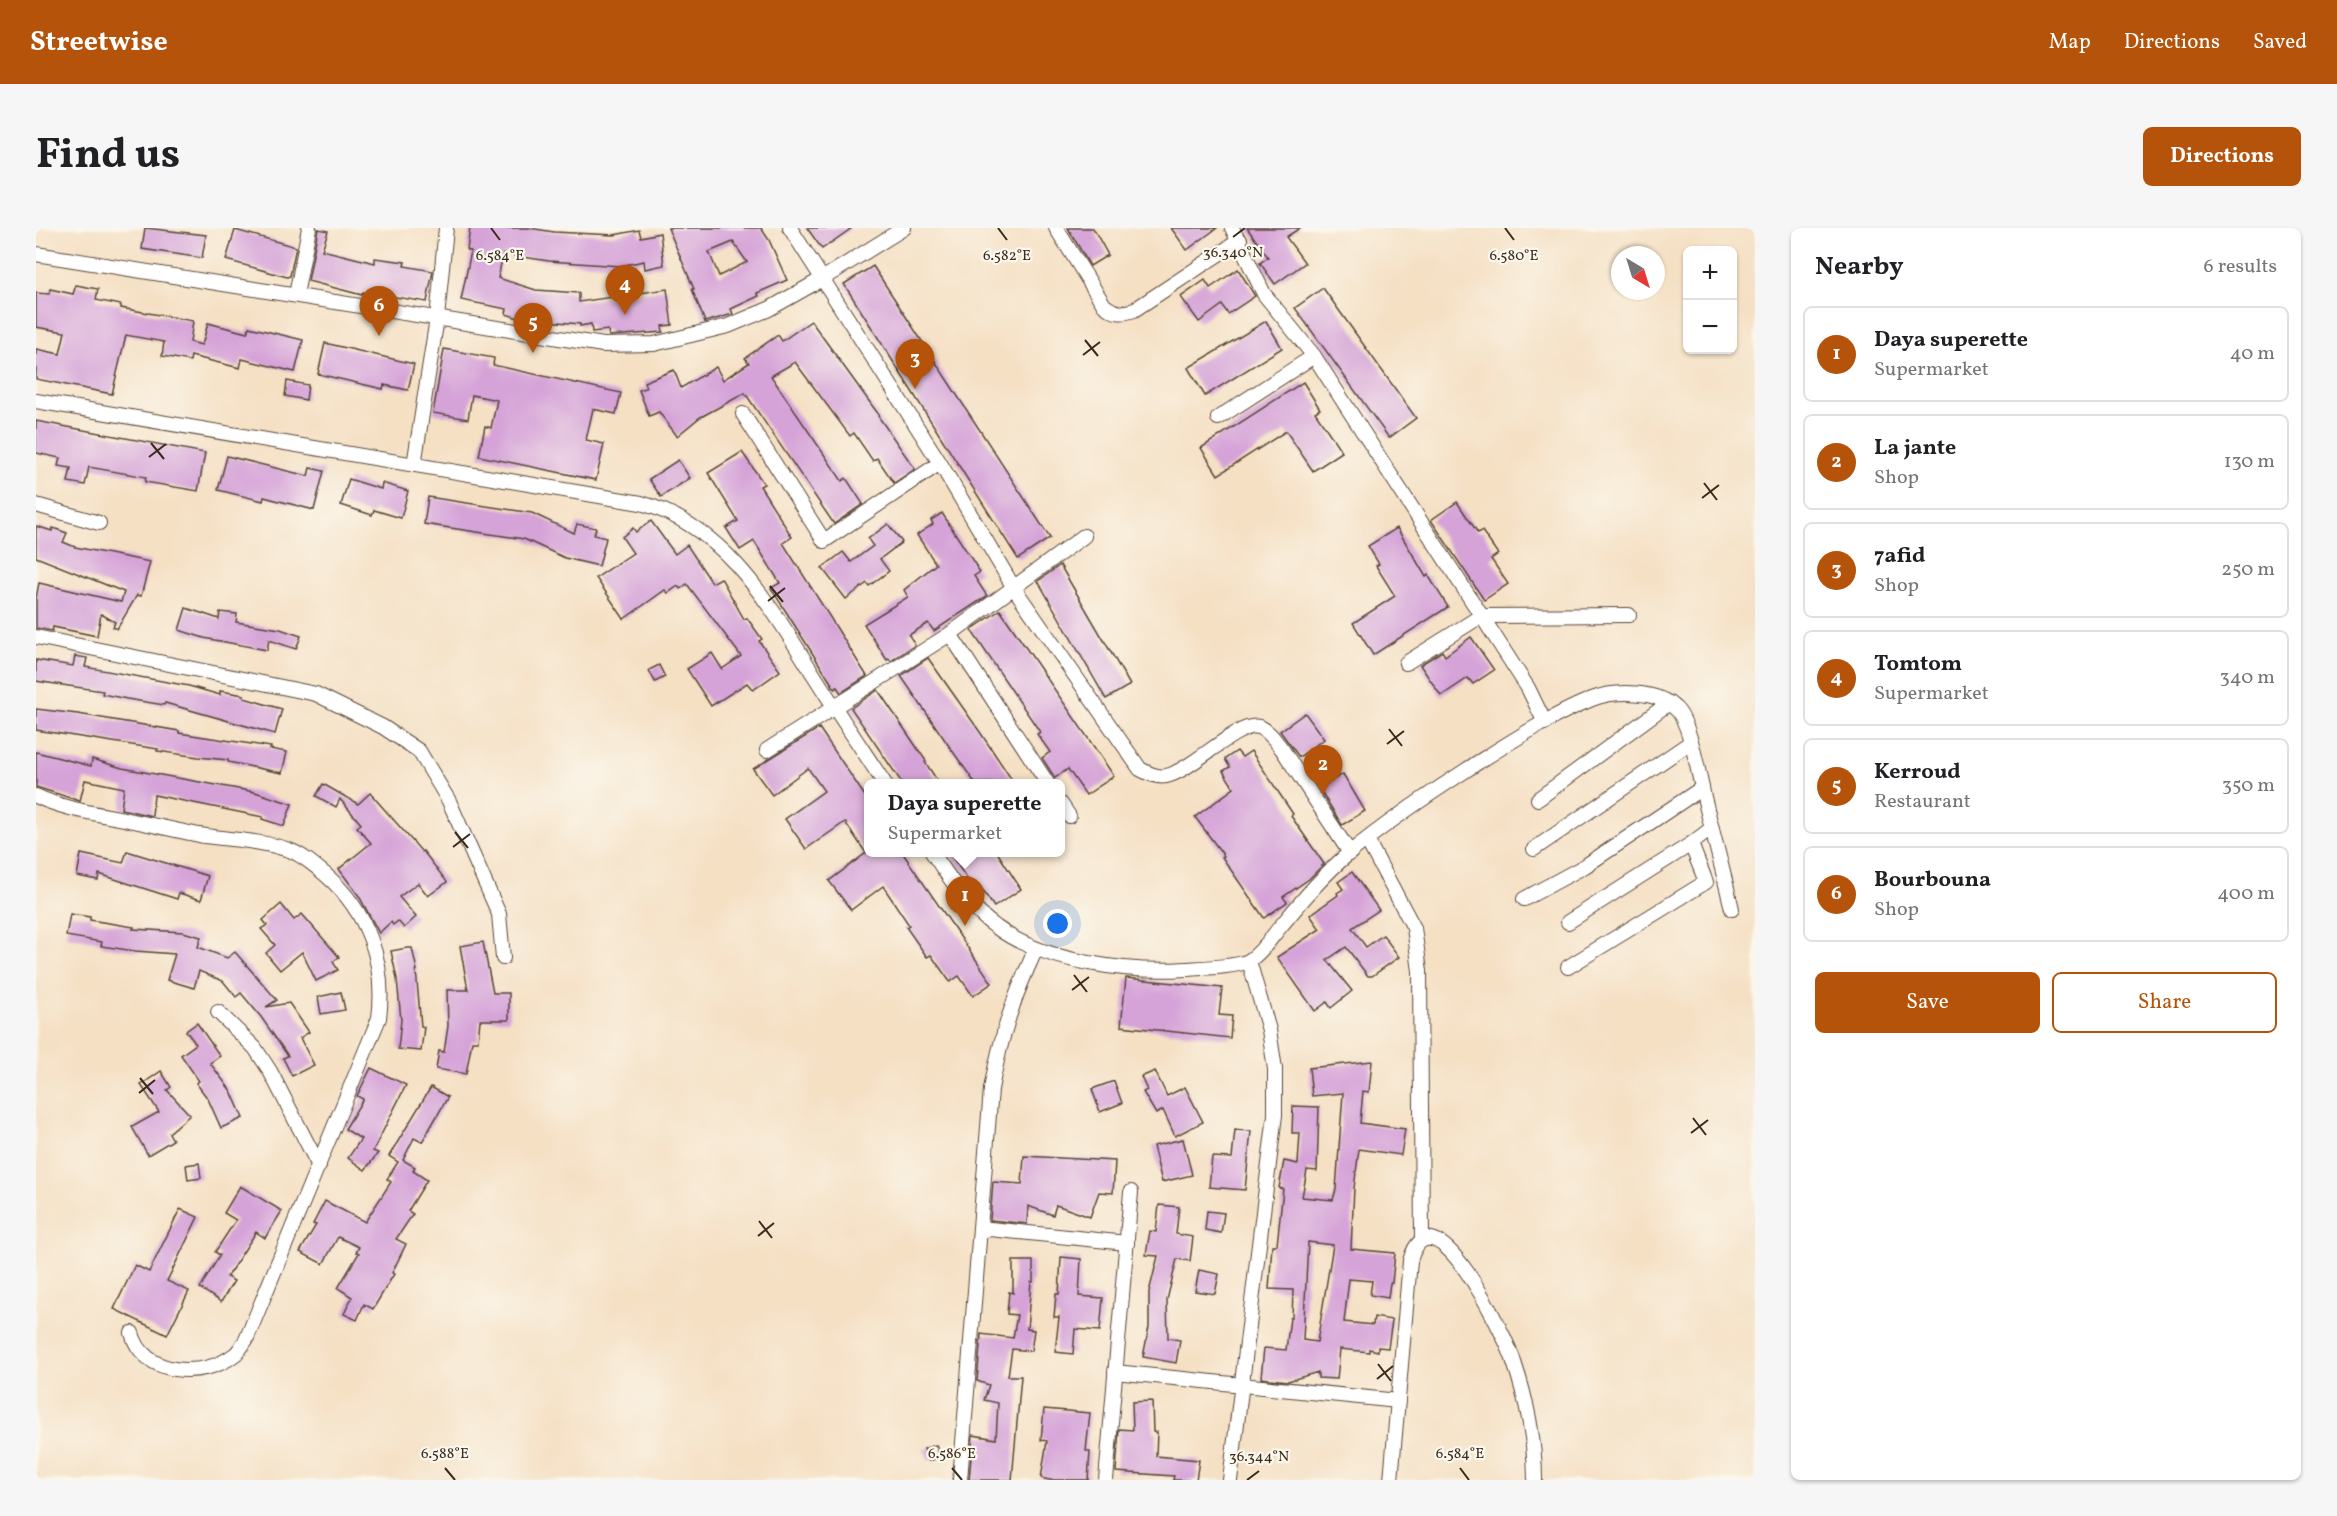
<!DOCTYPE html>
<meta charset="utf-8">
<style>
body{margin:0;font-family:Vollkorn,serif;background:#f6f6f6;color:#202124}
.controls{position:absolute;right:18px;top:18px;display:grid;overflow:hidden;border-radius:9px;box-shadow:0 2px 4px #0004}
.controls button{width:54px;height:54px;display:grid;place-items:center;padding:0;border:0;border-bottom:2px solid #e0e0e0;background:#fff;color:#202124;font:30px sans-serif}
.compass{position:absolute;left:1575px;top:18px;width:54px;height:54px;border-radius:50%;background:#fff;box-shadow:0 2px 4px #0004;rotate:142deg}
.you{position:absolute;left:1022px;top:696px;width:21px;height:21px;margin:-15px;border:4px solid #fff;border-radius:50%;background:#1a73e8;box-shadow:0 0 0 9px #1a73e833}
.badge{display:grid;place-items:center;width:39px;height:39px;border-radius:50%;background:#b45309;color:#fff;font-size:20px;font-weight:700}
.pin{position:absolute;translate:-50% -50px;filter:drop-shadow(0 2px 3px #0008)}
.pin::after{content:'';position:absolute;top:32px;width:21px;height:18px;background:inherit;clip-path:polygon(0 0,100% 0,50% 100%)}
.popup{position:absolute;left:828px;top:551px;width:201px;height:78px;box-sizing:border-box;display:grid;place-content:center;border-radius:9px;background:#fff;filter:drop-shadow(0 2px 4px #0005);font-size:20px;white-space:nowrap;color:#757577}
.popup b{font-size:22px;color:#202124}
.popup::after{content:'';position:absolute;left:50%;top:100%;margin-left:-12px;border:12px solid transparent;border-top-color:#fff}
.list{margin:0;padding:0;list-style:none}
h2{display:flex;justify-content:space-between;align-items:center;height:78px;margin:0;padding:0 24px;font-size:26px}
h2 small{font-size:20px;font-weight:400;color:#757577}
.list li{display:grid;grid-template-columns:39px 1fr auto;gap:18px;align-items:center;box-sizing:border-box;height:96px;margin:0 12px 12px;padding:0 12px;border:2px solid #e0e0e0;border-radius:9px}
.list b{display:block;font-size:22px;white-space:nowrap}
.list p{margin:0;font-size:20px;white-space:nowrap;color:#757577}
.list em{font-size:20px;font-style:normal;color:#757577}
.actions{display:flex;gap:12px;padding:18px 24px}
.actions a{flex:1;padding:14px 0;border:2px solid #b45309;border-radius:9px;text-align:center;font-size:21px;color:#b45309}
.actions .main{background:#b45309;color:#fff}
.map{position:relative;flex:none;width:1719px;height:1252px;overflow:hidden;border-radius:9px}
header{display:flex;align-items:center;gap:36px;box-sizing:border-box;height:84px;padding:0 30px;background:#b45309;color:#fff}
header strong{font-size:28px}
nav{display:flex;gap:33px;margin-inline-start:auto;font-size:21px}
.intro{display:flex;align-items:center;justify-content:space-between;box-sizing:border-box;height:144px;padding:0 36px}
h1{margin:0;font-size:42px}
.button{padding:15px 27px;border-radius:9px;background:#b45309;color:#fff;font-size:21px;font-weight:700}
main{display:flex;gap:36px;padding:0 36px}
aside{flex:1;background:#fff;border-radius:9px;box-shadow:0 2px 4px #0004}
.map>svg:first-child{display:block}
</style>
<header>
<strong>Streetwise</strong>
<nav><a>Map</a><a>Directions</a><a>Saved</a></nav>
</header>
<div class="intro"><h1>Find us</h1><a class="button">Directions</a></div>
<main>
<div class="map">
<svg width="1719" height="1252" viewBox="0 0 1719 1252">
<rect width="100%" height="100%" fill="#fbf7ec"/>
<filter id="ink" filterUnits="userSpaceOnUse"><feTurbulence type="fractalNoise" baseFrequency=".0167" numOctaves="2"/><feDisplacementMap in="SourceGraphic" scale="12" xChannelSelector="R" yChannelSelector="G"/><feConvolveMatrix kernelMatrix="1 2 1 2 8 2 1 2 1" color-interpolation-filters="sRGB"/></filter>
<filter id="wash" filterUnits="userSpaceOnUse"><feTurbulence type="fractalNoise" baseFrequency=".008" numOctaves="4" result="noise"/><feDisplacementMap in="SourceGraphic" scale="24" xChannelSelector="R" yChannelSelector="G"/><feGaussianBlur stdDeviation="1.35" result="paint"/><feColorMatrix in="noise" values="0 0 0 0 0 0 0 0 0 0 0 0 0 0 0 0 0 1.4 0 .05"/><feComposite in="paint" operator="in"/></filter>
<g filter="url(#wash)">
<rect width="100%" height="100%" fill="#f5e0c4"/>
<g id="blocks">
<g fill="#d5a3d8" fill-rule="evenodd">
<polygon points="109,0 170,7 166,30 106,21"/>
<polygon points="434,0 493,0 518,4 578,7 603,2 605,9 624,5 628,37 609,41 608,33 584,38 513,33 467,26 462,50 500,62 543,65 543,74 631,61 636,97 626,98 627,104 573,108 572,102 556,104 555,96 544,98 544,96 499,92 498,95 470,86 471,81 425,72 435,23 431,22"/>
<path d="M632,0h93l8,12 18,40 -30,13 2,3 -28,13 2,5 -28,8 -13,-33h2zM697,14l14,20 -28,14 -10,-24z"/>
<polygon points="771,0 816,0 786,21"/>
<polygon points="1032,0 1057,0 1072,27 1054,38"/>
<polygon points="1135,0 1181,0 1151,22"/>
<polygon points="1211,0 1264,0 1250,9 1269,35 1239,56 1224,35 1232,29"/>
<polygon points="282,1 292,3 286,22 339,35 339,30 369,34 368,38 397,43 391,74 327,64 326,67 272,53"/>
<polygon points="199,2 260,19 254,48 251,49 190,32"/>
<polygon points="837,38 1014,310 982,331 808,56"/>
<polygon points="1202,41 1219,68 1192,86 1186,77 1163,94 1145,69 1169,52 1174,60"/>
<polygon points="40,57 62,61 60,72 85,77 85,80 157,93 154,114 166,117 172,95 211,105 213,99 267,112 259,144 206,131 204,140 155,128 154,133 126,128 128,114 90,107 76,166 0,151 0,121 24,126 29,104 0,99 0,65 13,66 14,61 37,66"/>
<polygon points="1287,60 1380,190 1353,210 1259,80"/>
<polygon points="775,93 843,187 842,188 879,241 858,255 841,230 837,233 818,205 814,208 759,134 735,148 806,253 810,250 827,276 798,296 709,165 663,190 641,208 623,184 613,188 603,162 610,160 608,154 638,142 645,160 680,139 687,152 713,135 709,130 742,107 746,113"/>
<polygon points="1230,93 1246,120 1169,168 1152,140"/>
<polygon points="289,115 378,136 372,162 348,157 347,161 282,146"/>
<polygon points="408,121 458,130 457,137 585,165 580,186 557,181 550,212 568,216 560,252 443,228 449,198 455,200 461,172 436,167 432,191 397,185"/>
<polygon points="251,153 272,157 270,172 249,168"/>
<polygon points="1267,154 1284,181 1279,184 1306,224 1277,243 1250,203 1182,247 1165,220"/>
<polygon points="0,193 169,225 162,263 109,254 110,249 53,239 49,257 32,254 35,240 22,238 24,230 0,225"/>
<polygon points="706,224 728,256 724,258 756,309 747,315 831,448 805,465 801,459 799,461 735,360 744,355 718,313 704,322 690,300 702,293 672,245"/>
<polygon points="191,228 272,248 274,240 288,243 278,282 228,269 227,273 182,262"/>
<polygon points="642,232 654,250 625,269 613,251"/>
<polygon points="313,251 345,261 346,255 372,263 365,290 338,282 336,287 305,277"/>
<polygon points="392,269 496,285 538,305 541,296 560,300 558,307 570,310 563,338 529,330 488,311 388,296"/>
<polygon points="1421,274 1442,305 1446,303 1462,326 1455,331 1472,356 1448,372 1395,292"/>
<polygon points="906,285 944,344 938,348 951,368 898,403 892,395 873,407 879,417 855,433 853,431 851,432 828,396 872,369 868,362 900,336 881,307 897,296 895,292"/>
<polygon points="615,293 639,326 651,317 676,355 685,350 708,391 711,390 726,411 723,413 744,443 717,462 711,455 675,478 651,441 676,425 686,441 705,428 651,356 644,361 642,358 632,365 629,362 588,391 560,350 597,325 586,309 597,300 600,304"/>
<polygon points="852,296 866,314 844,331 853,343 833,358 831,355 810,371 786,340 807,324 815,334 837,318 832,311"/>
<polygon points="0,298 16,303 17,300 31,305 27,314 39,319 114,334 105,368 101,367 81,401 77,399 79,394 65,386 61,408 17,399 16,403 0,400 0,370 3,355 85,374 88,364 0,329"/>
<polygon points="1361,300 1390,349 1392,347 1412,379 1337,427 1317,395 1359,368 1340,338 1343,336 1332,318"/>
<polygon points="1024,337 1094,457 1070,471 1002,353"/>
<polygon points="150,380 183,391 184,384 201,386 200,394 244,401 265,408 260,421 233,412 231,422 168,410 143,402"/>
<polygon points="964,382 1078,548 1050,567 1032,541 1019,550 1006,530 1014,524 1001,506 1004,504 935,402"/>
<polygon points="1435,409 1458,442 1437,456 1432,450 1405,468 1384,437 1406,423 1409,428"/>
<polygon points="39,428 51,430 49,439 153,458 184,467 184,463 208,467 208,470 246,481 239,506 129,475 128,477 91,471 66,466 67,463 0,453 0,432 37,438"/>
<polygon points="892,430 944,504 978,555 939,555 913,518 865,448"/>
<polygon points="623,437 629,449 619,454 613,442"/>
<polygon points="842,462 890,533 889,534 903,555 866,555 815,480"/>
<polygon points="0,481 42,486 143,503 143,505 235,519 234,521 251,524 246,545 192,534 192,532 162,529 121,523 122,521 0,502"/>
<polygon points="1269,485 1288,511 1263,529 1244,503"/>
<polygon points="783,500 833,574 833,624 866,624 956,755 937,768 923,748 914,754 895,727 891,729 870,699 873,697 847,658 815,682 793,653 830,625 809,594 770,621 749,591 788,563 772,540 736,567 717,541"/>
<polygon points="1201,523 1206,529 1215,523 1257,586 1255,588 1288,636 1273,651 1247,669 1251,674 1228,690 1186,629 1188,628 1159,589 1198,560 1187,543 1194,539 1189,531"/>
<polygon points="0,524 55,538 56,531 86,540 219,564 256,576 248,598 226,591 227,589 118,567 116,588 85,581 88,560 49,552 44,573 0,559"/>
<polygon points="1307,546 1329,583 1306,597 1283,560"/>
<polygon points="287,556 322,576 334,565 386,624 387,623 411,654 392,668 382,655 363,669 380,689 368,700 362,693 357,697 355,694 343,705 323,668 303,641 335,615 321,599 325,596 304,571 300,579 280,568"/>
<polygon points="91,623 172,648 165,672 143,665 141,671 63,646 62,652 41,648 45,626 87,635"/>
<polygon points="913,624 961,624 985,661 958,679 943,657 937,660"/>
<polygon points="1316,644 1343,682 1316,700 1330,719 1347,707 1363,729 1336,748 1332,748 1310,719 1291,732 1316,763 1295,780 1291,774 1279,783 1241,729 1284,701 1274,687 1302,667 1301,665 1307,661 1302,654"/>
<polygon points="245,676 258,692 266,686 303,729 297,734 302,742 280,753 266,724 244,742 230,725 239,717 225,701 231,697 227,692"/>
<polygon points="34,686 54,689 54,692 98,699 97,701 147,704 165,709 162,719 191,730 199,724 241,772 230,779 253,775 273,804 264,810 278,837 256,848 247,830 252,828 225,789 205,765 200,769 187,753 163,743 158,760 131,752 139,726 99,723 65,718 66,714 30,708"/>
<polygon points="447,714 457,765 473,765 473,792 444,792 442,813 436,813 430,846 400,841 403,823 408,824 412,798 411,762 432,762 424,718"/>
<polygon points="371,720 376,720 381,742 380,742 385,798 388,799 385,823 362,821 365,792 361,751 355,723"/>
<polygon points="1090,750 1186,760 1183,787 1196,788 1194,810 1085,798"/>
<polygon points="305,764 309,782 285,786 282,769"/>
<polygon points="161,795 184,828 174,835 195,863 207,890 185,900 172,871 160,855 163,853 145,827 160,816 150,803"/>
<path d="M1336,833l-3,31 -6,-1 -3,32 45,6 -4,26 -42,-6 -5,39 -3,61 44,4 -3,30h-2l-2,15 -18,-3 2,-14 -23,-2 -5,43 29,3 1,-8 18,3 -4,28 -10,-1v4l-9,-2v3l-29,-3 -3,30 -19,-1v-6l-30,9 -27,-3 3,-30 22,2 4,-32h2l1,-28 -24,-1 3,-44h5l6,-56 -4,-1 5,-27 14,3 2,-31h-8l1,-27 26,1 -2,64 -10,-1 -5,27 31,3 3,-11 7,-96 -31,3 -3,-28zM1272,1014l25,3 -16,97 -14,-2z"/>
<polygon points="335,840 370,857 337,923 342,925 329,942 312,930 325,911 309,901 327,871 321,868"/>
<polygon points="125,843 135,859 131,862 154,887 133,905 137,912 112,927 96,899 123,884 105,857"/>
<polygon points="1119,843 1131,868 1149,859 1167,894 1139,908 1127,882 1120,886 1107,864 1111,862 1105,849"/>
<polygon points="1078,853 1086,875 1064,884 1056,861"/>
<polygon points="395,859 412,869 386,914 378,910 367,932 379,939 377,943 391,952 372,983 377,986 360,1011 370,1016 356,1045 358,1046 337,1081 328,1076 321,1092 308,1086 316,1069 302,1060 323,1025 320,1024 323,1019 302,1009 287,1036 264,1024 280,997 277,996 289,973 329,994 355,954 351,951 362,934 353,928"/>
<polygon points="1199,902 1215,903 1209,962 1173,959 1176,929 1196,930"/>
<polygon points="1147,911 1156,947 1126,954 1117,918"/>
<polygon points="988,928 1079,933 1077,965 1063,964 1054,989 1020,977 1017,987 992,978 991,996 954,992 957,954 986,956"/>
<polygon points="163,935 165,950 152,952 150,937"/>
<polygon points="204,958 246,983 229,1010 220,1004 191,1049 198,1053 185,1074 164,1060 184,1027 179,1024 200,992 188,985"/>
<polygon points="1123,977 1143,979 1140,1006 1157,1009 1154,1033 1141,1031 1131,1072 1132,1110 1144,1112 1140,1135 1107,1129 1113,1099 1113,1064 1122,1028 1110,1027 1114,1003 1120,1004"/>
<polygon points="144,981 162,989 131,1053 153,1063 131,1107 78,1081 99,1037 113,1044"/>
<polygon points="1171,983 1188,985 1185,1005 1169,1002"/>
<polygon points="1025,1029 1045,1031 1043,1068 1067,1070 1064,1103 1039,1101 1037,1126 1019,1124 1023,1089 1018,1089 1020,1066 1023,1066"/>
<polygon points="977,1033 997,1033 997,1054 995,1054 991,1101 998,1102 995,1123 976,1121 972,1148 985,1148 976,1252 933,1252 937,1207 960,1211 962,1175 948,1172 953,1157 941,1153 945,1106 977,1110 981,1087 971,1086 973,1064 977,1065"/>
<polygon points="1163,1042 1183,1046 1179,1066 1159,1063"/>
<polygon points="1116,1173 1117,1204 1121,1204 1120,1228 1163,1232 1160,1252 1137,1252 1138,1248 1080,1244 1083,1201 1097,1202 1096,1174"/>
<polygon points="1008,1181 1054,1185 1050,1223 1054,1224 1052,1252 1013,1252 1005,1250 1011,1213 1005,1212"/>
<polygon points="900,1217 904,1229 893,1233 888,1221"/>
</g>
</g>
</g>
<g filter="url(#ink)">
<use href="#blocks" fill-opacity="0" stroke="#574537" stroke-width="1.5"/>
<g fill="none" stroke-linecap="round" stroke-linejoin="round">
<g stroke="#574537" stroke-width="16">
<g id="minor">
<path d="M754,0l150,235 74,125 126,181c7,4 17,9 26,7 24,-4 72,-55 93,-49 10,3 17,15 23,22l68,104"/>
<path d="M1020,0l48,77c11,9 18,9 30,5l106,-70"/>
<polyline points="1196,0 1228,66 1278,128 1492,460 1509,495"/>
<polyline points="0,26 567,117 618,116 692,98 733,81 786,51 868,0"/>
<polyline points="260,67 273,0"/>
<path d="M0,173l605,102c87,24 130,105 176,177 22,35 45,69 68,104"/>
<polyline points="707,186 788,313 904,235"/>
<polyline points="1182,190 1278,128"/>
<polyline points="378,237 401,90 410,0"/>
<polyline points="0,277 63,295"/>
<polyline points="914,406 1012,556"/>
<polyline points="0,409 280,466 347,499 383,523 413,573 463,686 467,730"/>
<polyline points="1370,435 1445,388 1593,387"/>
<polyline points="731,522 914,406 1048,308"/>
<path d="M0,568c27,13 58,17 88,23 25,5 50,11 75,16 30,5 61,5 90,15 14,5 26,16 37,25 42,37 60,88 53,143l-133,322c-4,5 -7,12 -12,15 -31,24 -91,21 -102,-22"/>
<polyline points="1502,571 1633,475"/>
<polyline points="1025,576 1033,588"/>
<polyline points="1331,612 1378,700 1384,743 1386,1012"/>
<polyline points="1498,621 1655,514"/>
<path d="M896,624c18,27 37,56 64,75 47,35 132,46 190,42 14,-1 54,-2 64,-9 12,-8 21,-22 30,-33 21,-25 42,-51 67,-72 41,-34 86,-63 130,-92 35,-22 77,-49 115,-64 24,-9 65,-9 84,10 14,13 23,67 28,88 9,37 19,74 28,112"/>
<polyline points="1488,671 1549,638 1666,560"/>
<polyline points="1532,694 1655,616 1676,600"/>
<polyline points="1532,739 1670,654 1655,616"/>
<polyline points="182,784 219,820 234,843 283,938"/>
<polyline points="944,1000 1091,1015"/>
<polyline points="1079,1144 1362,1173"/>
<path d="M924,1252l31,-391c10,-53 22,-91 45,-140"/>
<polyline points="1070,1252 1095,964"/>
<polyline points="1194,1252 1239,887 1239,841 1233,802 1213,733"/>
<path d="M1355,1252l19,-219c22,-79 95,75 103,98 13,38 22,81 22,121"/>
</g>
</g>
<use href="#minor" stroke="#fff" stroke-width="14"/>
</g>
</g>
<path fill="none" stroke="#3b2a1e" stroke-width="2" d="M455,0l9,12M962,0l9,12M1469,0l9,12M1197,9l12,-9M1049,112l13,16M1047,127l17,-13M115,215l13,16M113,229l17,-13M1668,255l13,17M1666,270l17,-13M734,358l13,16M732,373l17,-13M1353,501l13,17M1351,516l17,-13M419,604l13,16M417,619l17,-13M1038,747l13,17M1036,762l17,-13M104,850l13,16M103,865l16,-13M1657,890l13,17M1655,905l17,-13M723,993l13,17M722,1008l16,-13M1342,1136l13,17M1341,1151l16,-13M409,1240l10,12M916,1240l10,12M1424,1240l9,12M1211,1252l12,-9"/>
<g font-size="15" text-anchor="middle" fill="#3b2a1e" stroke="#fbf7ec" stroke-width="4.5" stroke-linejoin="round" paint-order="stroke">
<text x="1197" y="29">36.340°N</text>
<text x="464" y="32">6.584°E</text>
<text x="971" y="32">6.582°E</text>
<text x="1478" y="32">6.580°E</text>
<text x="409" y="1230">6.588°E</text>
<text x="916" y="1230">6.586°E</text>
<text x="1424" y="1230">6.584°E</text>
<text x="1223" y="1233">36.344°N</text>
</g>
</svg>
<div class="controls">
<button>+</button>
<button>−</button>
</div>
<svg class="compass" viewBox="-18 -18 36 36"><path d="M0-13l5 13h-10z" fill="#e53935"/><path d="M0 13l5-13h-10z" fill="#757577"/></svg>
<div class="you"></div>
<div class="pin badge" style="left:929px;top:698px">1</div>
<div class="popup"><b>Daya superette</b>Supermarket</div>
<div class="pin badge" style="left:1287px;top:567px">2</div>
<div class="pin badge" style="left:879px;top:161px">3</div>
<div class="pin badge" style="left:589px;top:87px">4</div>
<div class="pin badge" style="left:497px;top:125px">5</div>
<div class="pin badge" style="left:343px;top:108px">6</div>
</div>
<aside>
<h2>Nearby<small>6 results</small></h2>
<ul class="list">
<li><span class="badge">1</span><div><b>Daya superette</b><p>Supermarket</p></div><em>40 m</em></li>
<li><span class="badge">2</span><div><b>La jante</b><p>Shop</p></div><em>130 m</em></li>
<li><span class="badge">3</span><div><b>7afid</b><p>Shop</p></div><em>250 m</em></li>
<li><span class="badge">4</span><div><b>Tomtom</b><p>Supermarket</p></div><em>340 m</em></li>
<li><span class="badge">5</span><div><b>Kerroud</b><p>Restaurant</p></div><em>350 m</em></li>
<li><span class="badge">6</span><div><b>Bourbouna</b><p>Shop</p></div><em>400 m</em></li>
</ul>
<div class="actions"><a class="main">Save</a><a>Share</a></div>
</aside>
</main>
